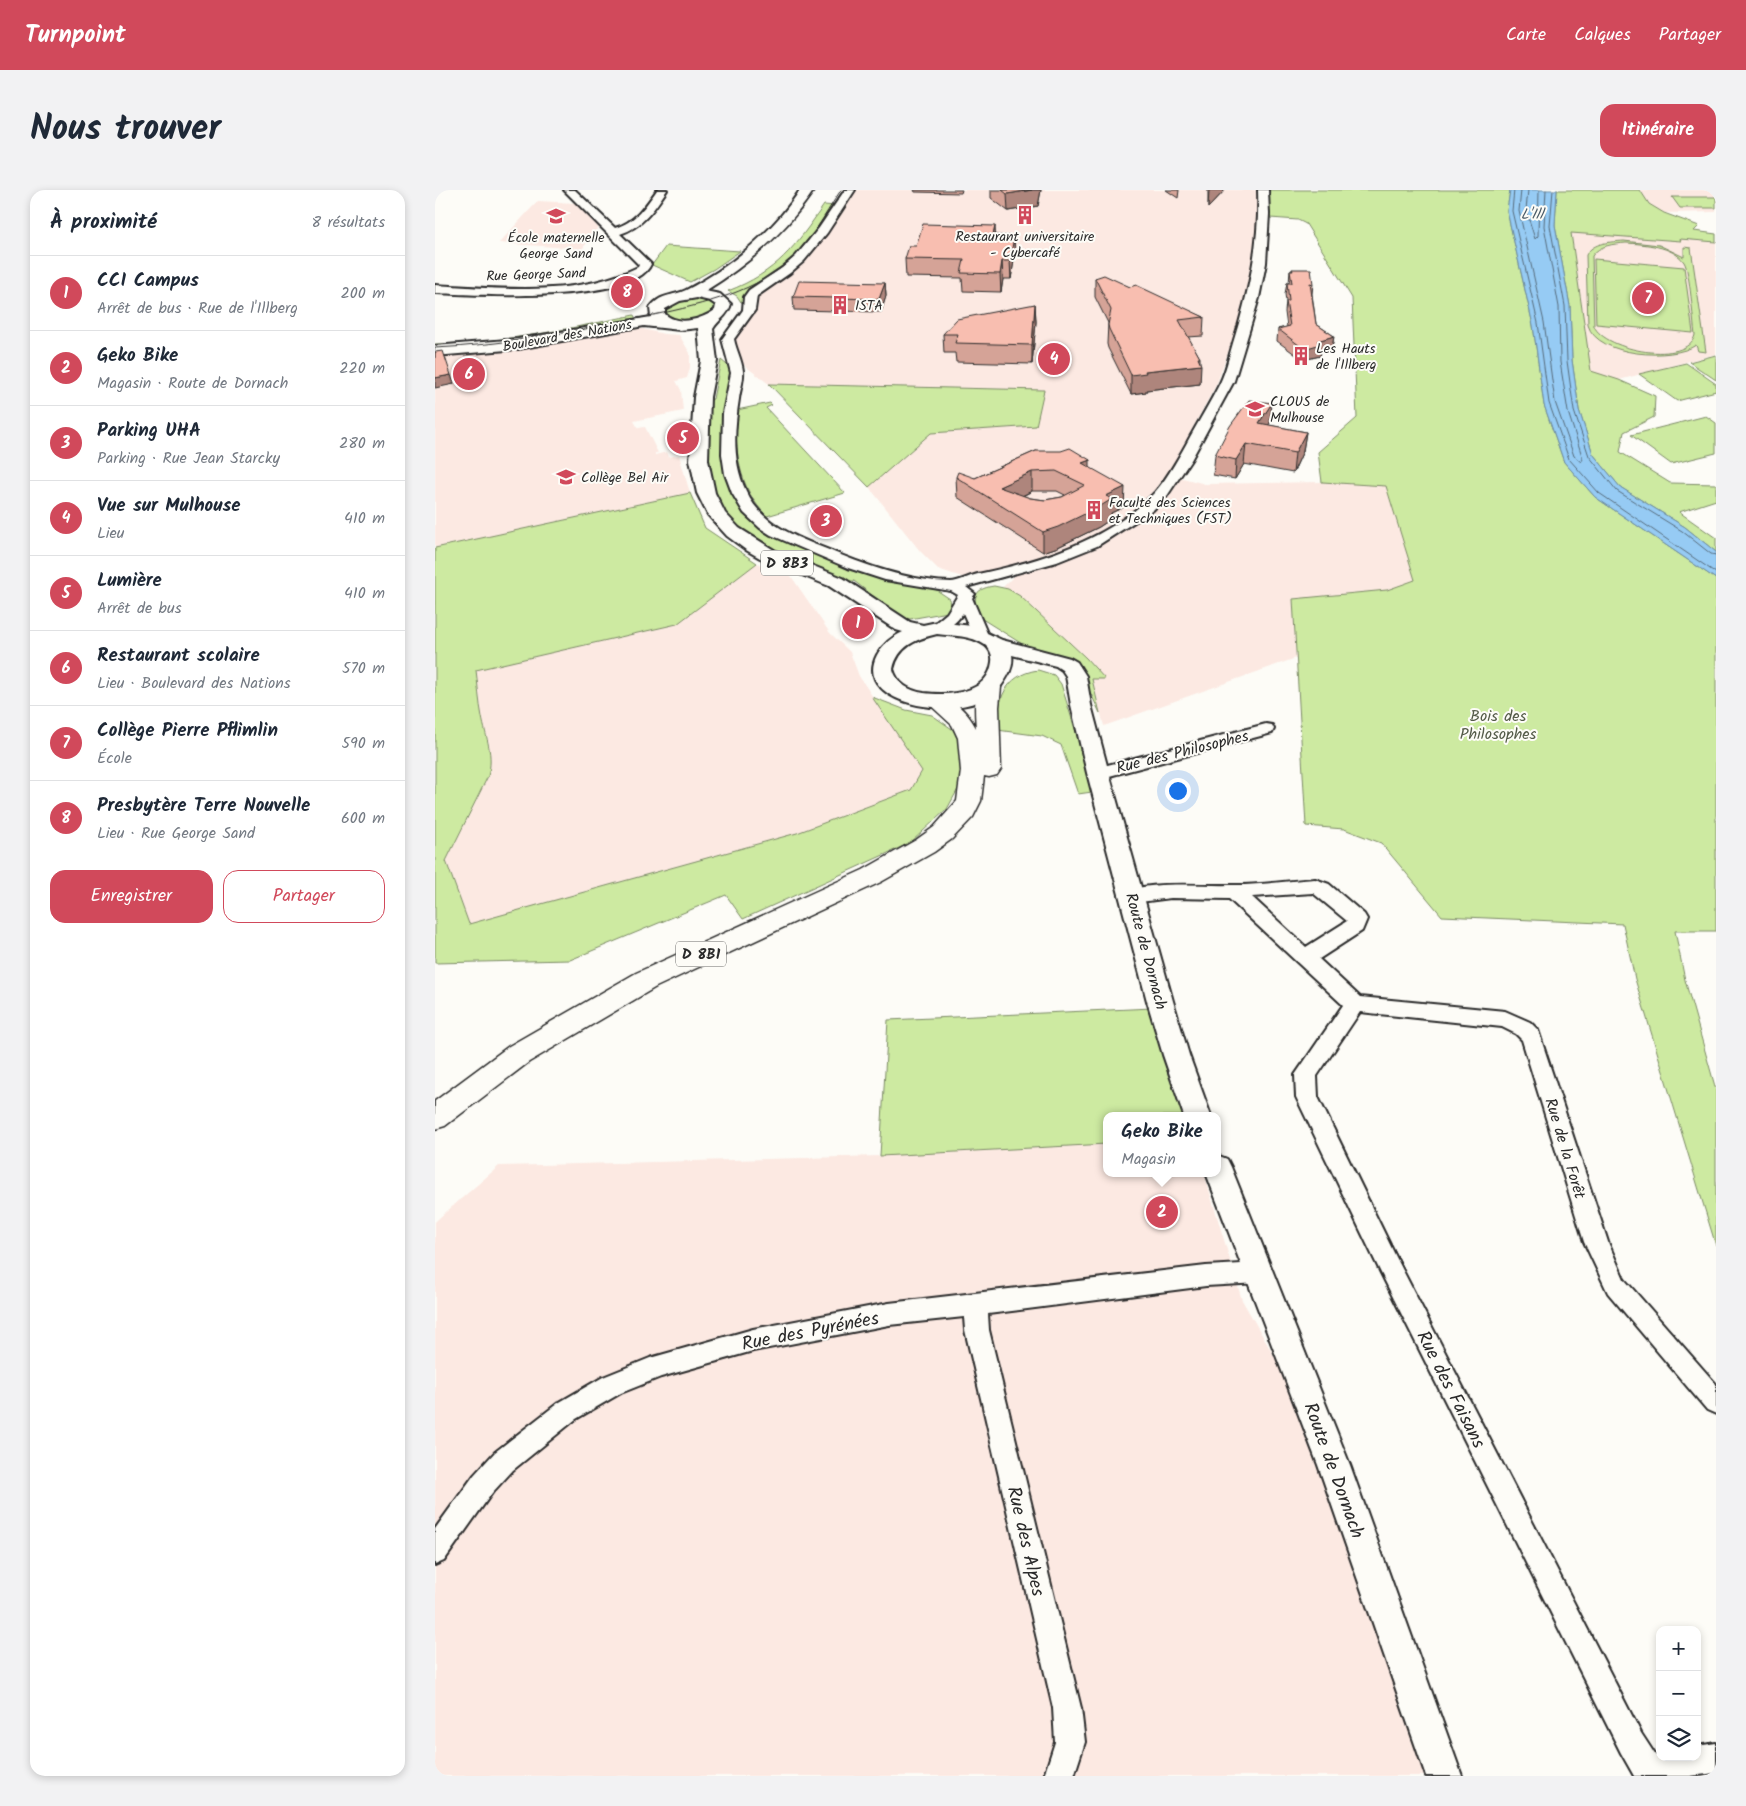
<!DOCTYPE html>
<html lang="fr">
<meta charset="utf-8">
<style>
body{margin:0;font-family:Kalam,sans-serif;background:#f2f2f3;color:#1f2937}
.controls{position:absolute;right:15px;bottom:15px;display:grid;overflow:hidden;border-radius:10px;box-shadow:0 2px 8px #0003}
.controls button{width:45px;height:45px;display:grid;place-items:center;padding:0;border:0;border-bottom:1px solid #e0e1e3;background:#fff;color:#1f2937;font:25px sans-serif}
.you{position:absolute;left:742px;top:600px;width:18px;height:18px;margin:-12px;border:4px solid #fff;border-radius:50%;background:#1a73e8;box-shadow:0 0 0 8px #1a73e833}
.badge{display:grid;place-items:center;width:32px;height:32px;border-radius:50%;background:#d1495b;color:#fff;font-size:16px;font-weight:700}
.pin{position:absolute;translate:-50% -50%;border:2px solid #fff;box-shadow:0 1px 5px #0006}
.popup{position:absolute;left:668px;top:922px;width:118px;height:65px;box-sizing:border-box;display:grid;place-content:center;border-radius:10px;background:#fff;filter:drop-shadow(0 1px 4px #0005);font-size:16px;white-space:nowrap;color:#747a83}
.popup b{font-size:19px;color:#1f2937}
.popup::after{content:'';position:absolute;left:50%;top:100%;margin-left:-10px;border:10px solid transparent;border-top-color:#fff}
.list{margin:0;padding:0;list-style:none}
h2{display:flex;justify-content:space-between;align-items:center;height:65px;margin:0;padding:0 20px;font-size:21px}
h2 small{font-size:16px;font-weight:400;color:#747a83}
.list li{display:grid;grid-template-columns:32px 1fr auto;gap:15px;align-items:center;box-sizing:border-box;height:75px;padding:0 20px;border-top:1px solid #e0e1e3}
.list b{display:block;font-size:19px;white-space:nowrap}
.list p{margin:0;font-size:16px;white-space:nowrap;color:#747a83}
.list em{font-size:16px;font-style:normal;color:#747a83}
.actions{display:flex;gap:10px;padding:15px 20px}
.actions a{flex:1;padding:11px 0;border:1px solid #d1495b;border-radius:15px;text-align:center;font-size:18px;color:#d1495b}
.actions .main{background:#d1495b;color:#fff}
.icon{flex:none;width:28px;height:28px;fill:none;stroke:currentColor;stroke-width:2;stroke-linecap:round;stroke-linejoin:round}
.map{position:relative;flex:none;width:1281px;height:1586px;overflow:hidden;border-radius:15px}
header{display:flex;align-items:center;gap:30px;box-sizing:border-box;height:70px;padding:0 25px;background:#d1495b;color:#fff}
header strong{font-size:24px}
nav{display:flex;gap:28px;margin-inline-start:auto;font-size:18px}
.intro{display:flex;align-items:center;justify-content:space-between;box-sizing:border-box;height:120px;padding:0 30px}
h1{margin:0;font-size:35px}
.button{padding:12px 22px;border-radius:15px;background:#d1495b;color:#fff;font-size:18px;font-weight:700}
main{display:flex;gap:30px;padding:0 30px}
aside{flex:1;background:#fff;border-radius:15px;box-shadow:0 2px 8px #0003}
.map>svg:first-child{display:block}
</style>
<header>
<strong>Turnpoint</strong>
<nav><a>Carte</a><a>Calques</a><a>Partager</a></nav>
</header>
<div class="intro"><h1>Nous trouver</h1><a class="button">Itinéraire</a></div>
<main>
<aside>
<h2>À proximité<small>8 résultats</small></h2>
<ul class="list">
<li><span class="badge">1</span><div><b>CCI Campus</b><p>Arrêt de bus · Rue de l'Illberg</p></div><em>200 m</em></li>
<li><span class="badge">2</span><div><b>Geko Bike</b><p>Magasin · Route de Dornach</p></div><em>220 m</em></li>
<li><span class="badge">3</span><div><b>Parking UHA</b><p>Parking · Rue Jean Starcky</p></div><em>280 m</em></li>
<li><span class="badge">4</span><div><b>Vue sur Mulhouse</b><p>Lieu</p></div><em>410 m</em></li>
<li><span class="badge">5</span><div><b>Lumière</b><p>Arrêt de bus</p></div><em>410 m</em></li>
<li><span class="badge">6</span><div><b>Restaurant scolaire</b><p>Lieu · Boulevard des Nations</p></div><em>570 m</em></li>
<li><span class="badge">7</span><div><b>Collège Pierre Pflimlin</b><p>École</p></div><em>590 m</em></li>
<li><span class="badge">8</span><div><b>Presbytère Terre Nouvelle</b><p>Lieu · Rue George Sand</p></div><em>600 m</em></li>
</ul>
<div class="actions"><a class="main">Enregistrer</a><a>Partager</a></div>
</aside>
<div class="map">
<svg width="1281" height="1586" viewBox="0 0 1281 1586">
<rect width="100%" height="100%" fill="#fdfcf7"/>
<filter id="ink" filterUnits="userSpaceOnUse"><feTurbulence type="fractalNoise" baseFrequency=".02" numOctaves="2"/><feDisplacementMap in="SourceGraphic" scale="10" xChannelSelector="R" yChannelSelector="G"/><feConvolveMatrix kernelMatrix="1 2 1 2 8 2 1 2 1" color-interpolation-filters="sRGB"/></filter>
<g filter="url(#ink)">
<g fill="#fce9e2">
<polygon points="419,0 833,0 835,28 812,110 782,193 733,284 770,294 887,292 951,296 980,390 952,400 858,409 861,468 669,536 657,489 669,488 651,468 585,406 568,397 595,370 527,387 503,379 485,361 434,297 496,243 600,236 609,200 334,194 306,173 298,151 316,124 323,117 321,110 323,104 359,81 377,64"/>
<polygon points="1205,0 1281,0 1281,22 1229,23 1213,14"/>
<polygon points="103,11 140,13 164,38 147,59 64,53"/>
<polygon points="1136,42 1245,51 1245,49 1281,52 1281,164 1184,190 1156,182"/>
<polygon points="203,138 229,144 244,145 255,163 255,178 252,188 241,191 246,200 248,221 199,231 203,238 210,237 223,263 220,263 220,265 232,262 234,267 244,265 255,303 0,358 0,164 97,155"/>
<polygon points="322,373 356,386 395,443 415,462 424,486 487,581 476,600 362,643 34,734 11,671 53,586 54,554 47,529 41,480 242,434"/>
<polygon points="672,954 672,983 769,983 807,1110 865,1211 990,1586 0,1586 0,1032 4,1028 64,976 445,966"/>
</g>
<g fill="#cdeaa1" stroke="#7c8a66" fill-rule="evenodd">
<polygon points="832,0 1075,0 1072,21 1098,135 1109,215 1129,272 1160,307 1281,389 1281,741 1240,741 1250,790 1281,900 1281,1056 1200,789 1188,734 1007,726 946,653 909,639 871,636 858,409 952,400 980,390 951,296 887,292 883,262 922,228 917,108 871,34 863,30 835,28"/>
<polygon points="1122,0 1205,0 1214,14 1229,23 1264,36 1259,41 1281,44 1281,52 1245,49 1246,51 1136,43 1156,181 1184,190 1220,206 1219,227 1189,242 1185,262 1235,293 1281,294 1281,310 1244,322 1281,348 1281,362 1250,337 1185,297 1158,264 1144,220 1137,170 1135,116 1120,35"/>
<polygon points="1237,7 1281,7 1281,18 1245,18"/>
<path d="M389,15l12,1 -34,48 -57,48h-4l-4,-6 -9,-5c49,-19 67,-44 96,-86z"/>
<path d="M1189,51l35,4 25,12v-10l7,1 15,104 -8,-1 -2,-6c-23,16 -99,12 -108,-20l-2,-70c7,-13 25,-13 38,-14zM1191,53c18,1 47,3 58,19 6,9 9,59 11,73 -8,31 -90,16 -101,-9l-2,-70c7,-11 22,-12 34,-13z"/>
<polygon points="231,56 305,61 279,79 255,92 217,75"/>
<polygon points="1159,69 1249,77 1258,143 1161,134"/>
<path d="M257,108l21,5 2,7c-11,14 -36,12 -50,5v-7l10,-7z"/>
<path d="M199,125l3,6 -80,16 -122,13v-6c68,-1 133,-15 199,-29z"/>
<polygon points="1281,165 1281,190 1254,172"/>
<polygon points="286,170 297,179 288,218 286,241 293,288 340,346 382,365 453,390 497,397 515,409 516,416 513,422 475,429 465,427 419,391 415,391 339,361 306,340 292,326 280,305 270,258 273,210 278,209"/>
<polygon points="1251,173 1281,194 1281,201 1242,211 1204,184"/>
<polygon points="334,194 609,200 601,236 496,243 434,297"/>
<path d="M335,213l2,2 -6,3 79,85 -78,23c-29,-27 -33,-69 -30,-106z"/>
<polygon points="1271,226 1281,233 1281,263 1236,274 1196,245"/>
<path d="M255,303l15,35 52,35 -80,61 -201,46c2,16 3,32 6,47 4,21 12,38 6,59l-42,85 23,63 328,-91 114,-43 11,-19 -50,-74 34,13 26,5 20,14 9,11 2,40 -16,29 -37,34 -167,76 -17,-24 -156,65 -135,3v-415z"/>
<path d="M559,396l14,3 12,7 66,62 19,21h-13l8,34 -19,-40 -54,-26 -48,-30c-6,-18 -7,-28 15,-31z"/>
<path d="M603,480l16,5 7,9 23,74 8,34 -14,2 -17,-49 -19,-9 -45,-6c0,-29 7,-55 41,-60z"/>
<polygon points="718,818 751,926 672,926 672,954 445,966 453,830"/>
</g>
<polygon fill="#96cbf4" stroke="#6b8ba4" points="1075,0 1122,0 1120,35 1135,116 1137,170 1144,220 1158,264 1185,297 1250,337 1281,362 1281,389 1160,307 1129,272 1109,215 1098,135 1072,21"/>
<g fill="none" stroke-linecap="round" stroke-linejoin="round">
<g stroke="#566b7b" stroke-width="1">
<polyline points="1079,0 1077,21 1103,133 1114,213 1134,269 1164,303 1281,383"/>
<polyline points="1086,0 1084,21 1109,132 1120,212 1139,266 1146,272 1148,269 1133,222 1125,172 1124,117 1109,36 1111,0"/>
<polyline points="1093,0 1091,20 1100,49 1103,46 1104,0"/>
<polyline points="1118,0 1115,36 1130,116 1132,171 1139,221 1154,266 1182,301 1247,341 1276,364 1281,365"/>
</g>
<g stroke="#2b2b2b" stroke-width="4">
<g id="minor">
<path d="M129,0h11l40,38c20,-6 30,-21 42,-38h10c-13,19 -24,37 -47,44l29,28 2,2c-16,40 -178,31 -216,29v-8c66,4 142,12 203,-18l1,-2z"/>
<path d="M410,0h10l-28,43 -23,28 -14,12 -33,23 -2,14 -21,29c2,11 8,21 9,32 1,9 -3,19 -4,28 -5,31 -7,63 7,92 17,38 60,49 95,64 35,14 72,26 110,27 7,0 18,-6 27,-8 62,-13 132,-34 177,-82 14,-16 25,-37 35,-55 10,-18 21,-36 30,-54 6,-12 9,-27 13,-40 16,-51 27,-100 25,-153h10l1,24 -3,49 -7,35 -25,83 -43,79 -24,36 -14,14 -56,36 -40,16 -91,25 9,7 -3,4 15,35 -2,3h-12l-10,-23c-7,10 -19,21 -32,18l-2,-3 18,-15 11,-18 -7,-4 -66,-11 -37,-12 -77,-33 -11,-7 -16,-15 -12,-20 -7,-19 -3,-20 1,-41 8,-40 -9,-34 21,-29 1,-13 5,-7 33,-22 14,-12 23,-28z"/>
<polygon points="831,534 837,535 839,539 837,543 663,589 657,587 654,583 657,579"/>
<path d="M880,689l14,5 35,30 3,5 -5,12 -43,28 41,38 145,14 25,11 8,8 70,212 16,37 92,105v30l-9,-4 -99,-117 -24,-51 -62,-202 -6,-6 -14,-7 -142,-15 -43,64 1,21 78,160 245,476 15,23 4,-2v3h37v-11l19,-3v30l-26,3h-56l-13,-23 -241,-482 -84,-174 -1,-22 48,-70 -114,-106 -58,-1 -39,5 -7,-2 -2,-5 2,-5c35,-10 73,-5 109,-6 27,0 54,-4 81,-6zM878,703l34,28 -41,26 -54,-50z"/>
<polygon points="824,1073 832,1076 836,1083 832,1090 824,1093 771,1096 553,1124 554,1140 646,1518 650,1552 639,1586 609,1586 620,1552 618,1518 530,1140 529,1127 454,1135 318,1161 226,1187 186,1203 141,1229 78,1280 57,1303 9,1371 0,1375 0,1339 39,1285 60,1262 123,1213 168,1187 215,1168 318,1139 454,1113 771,1076"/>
</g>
</g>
<g stroke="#2b2b2b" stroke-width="4">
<g id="major">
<path d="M365,0h14c-29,43 -65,74 -109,101l15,3 11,10c-3,12 -12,15 -18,25l4,32 -7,36 -2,63 7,33 10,20 14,15 35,22 69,28 67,44 13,3 14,-3 35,4 30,14 68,18 7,4 9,14 5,29 18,68 64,228 16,54 22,61h-27l-21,-61 -16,-54 -60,-228 -16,-68 -5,-29 -4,-6 -6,-4 -44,-11c2,12 -4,21 -11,31 -30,40 -151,21 -124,-31 6,-11 15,-18 26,-23l-7,-2 -67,-44 -69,-28 -14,-8 -19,-14 -19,-21 -11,-22 -7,-33 4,-63 7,-36 -3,-33 -18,2 -36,-4 -126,23 -83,7v-10l83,-7 133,-22 -1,-9c9,-14 23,-12 36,-18 45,-23 87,-58 114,-100zM262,108l13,3 6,4 -1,5c-14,10 -37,16 -50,4v-5l15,-8zM502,444c16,2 34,1 48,11 5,4 8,10 7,17 -4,32 -42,34 -68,31 -14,-2 -27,-9 -31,-24 5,-23 23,-30 44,-35z"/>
<polygon points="782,965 792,969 796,977 915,1275 1027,1586 991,1586 883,1275 771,983 782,983"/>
</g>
</g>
<g stroke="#2b2b2b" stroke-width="3">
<path id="highway" d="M555,490l8,2 3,5 -2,20 2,62 -4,6 -8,2 -5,-1 -3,25 -8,16 -21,22 -18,13 -53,30 -225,105 -127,75 -84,64 -10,3v-28l74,-55 127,-73 227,-103 53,-30 18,-13 23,-26 4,-30 -3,-33 -6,-13 -25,-23 3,-5c19,-5 38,15 46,31 -1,-15 -3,-33 6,-46z"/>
</g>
<use href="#minor" fill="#fdfcf7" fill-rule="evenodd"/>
<use href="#major" fill="#fdfcf7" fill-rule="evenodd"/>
<use href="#highway" fill="#fdfcf7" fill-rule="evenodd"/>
<path stroke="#2b2b2b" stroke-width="1" d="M0,158c68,-3 133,-15 200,-29 50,-11 103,-20 146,-51 27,-20 42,-51 60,-78"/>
</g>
<g fill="#d5a397" stroke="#2b2b2b" fill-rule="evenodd">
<polygon points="479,0 527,0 526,3 480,2"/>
<polygon points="556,0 606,0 603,16 573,21 556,8"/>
<polygon points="731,0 744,0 743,8"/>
<polygon points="773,0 790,0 773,18"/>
<polygon points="561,45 580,64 576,89 568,89 566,102 528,101 527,88 471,87 470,69 481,56"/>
<polygon points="857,79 878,94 877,104 881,134 899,146 897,158 886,161 885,166 868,170 842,151 843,139 852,137 850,122 851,111 850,104 852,93 854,93 855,81 857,81"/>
<polygon points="660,88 695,97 769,127 768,146 753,147 765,168 765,194 711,200 711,202 696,204 673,158 672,154 673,133 660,107"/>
<polygon points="450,93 451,106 446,122 359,120 358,107"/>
<polygon points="600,114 601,132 597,174 521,172 520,163 509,163 508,144"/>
<polygon points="835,233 833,235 871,242 868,261 858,283 809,274 800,289 778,285 780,265"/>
<path d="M601,261l54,16 34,40 -13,6v6l-12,8 -41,20 -15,5 -86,-55 -1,-20 19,1zM597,301h25l8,4 -3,2 -17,3 -15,-2 -7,-2z"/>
</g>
<g fill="#ae857b" stroke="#2b2b2b">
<polygon points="597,0 606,0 603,16 573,21 572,4"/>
<polygon points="774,0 790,0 773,18"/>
<polygon points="560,36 561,54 558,45"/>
<polygon points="579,46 580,64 576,89 575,71"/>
<polygon points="567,71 568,89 566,102 565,84"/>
<polygon points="450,93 451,106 446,122 444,109"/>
<polygon points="600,114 601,132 597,174 597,155"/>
<polygon points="899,146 897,158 886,161 885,166 868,170 869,159 882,151"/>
<polygon points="766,175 765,194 711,200 711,202 696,204 696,185 710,181"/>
<polygon points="16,185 19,194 0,198 0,188"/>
<polygon points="837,213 835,233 822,253 824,233"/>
<polygon points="871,242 868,261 858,283 860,263"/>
<polygon points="811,254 809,274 800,289 801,270"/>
<polygon points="655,270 655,290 647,273"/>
<polygon points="597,282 597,301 566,316 564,297"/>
<polygon points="690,297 689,317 676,323 676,329 664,337 623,357 608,362 608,342 671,306"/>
</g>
<g fill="#f8beb0" stroke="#2b2b2b" fill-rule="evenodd">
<polygon points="567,0 597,0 572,4"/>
<polygon points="488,34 560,36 558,45 579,46 575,71 567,71 565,84 526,83 529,70 470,69 474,56 481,56"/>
<polygon points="857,79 876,79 878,94 875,93 881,134 899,146 882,151 886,154 869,159 843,139 855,136 851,111 854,111 852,93 857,93 855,81 858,81"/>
<polygon points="669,85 695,97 701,95 769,127 744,130 765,168 763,168 766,175 710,181 711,183 696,185 674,139 673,135 676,120 660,88"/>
<polygon points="364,91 450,93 444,109 358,107"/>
<polygon points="600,114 597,155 520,153 523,144 508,144 522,129"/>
<polygon points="8,161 16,185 0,188 0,162"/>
<polygon points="814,210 837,213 824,233 871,242 860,263 811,254 801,270 780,265 795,236"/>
<path d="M635,258l20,12 -8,3 43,24 -19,9 6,3 -13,8 -41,20 -15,5 -87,-55 2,-5 17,6 61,-27h25zM621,281l29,14 -23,12 -17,3 -15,-2 -31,-11 33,-15z"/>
</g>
</g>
<defs>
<g id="building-bare" transform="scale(1.5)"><path d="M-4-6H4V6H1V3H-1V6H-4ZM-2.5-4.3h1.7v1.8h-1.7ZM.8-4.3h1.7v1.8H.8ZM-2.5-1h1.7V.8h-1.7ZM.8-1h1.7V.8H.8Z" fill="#d1495b" stroke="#fdfcf7" stroke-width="2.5" paint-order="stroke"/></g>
<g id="school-bare" transform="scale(1.5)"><path d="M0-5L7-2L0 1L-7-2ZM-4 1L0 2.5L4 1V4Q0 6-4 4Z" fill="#d1495b" stroke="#fdfcf7" stroke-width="2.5" paint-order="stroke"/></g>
<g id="university-bare" transform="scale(1.5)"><path d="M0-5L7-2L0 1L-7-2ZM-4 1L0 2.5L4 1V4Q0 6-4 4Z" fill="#d1495b" stroke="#fdfcf7" stroke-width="2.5" paint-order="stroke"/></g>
</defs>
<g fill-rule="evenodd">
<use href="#building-bare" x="590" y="25"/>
<use href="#school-bare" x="121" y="26"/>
<use href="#building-bare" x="405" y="115"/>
<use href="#building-bare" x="866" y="166"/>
<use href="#university-bare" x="820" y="219"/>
<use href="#school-bare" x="131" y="287"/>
<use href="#building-bare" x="659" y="320"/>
</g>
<g text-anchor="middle" stroke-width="4" stroke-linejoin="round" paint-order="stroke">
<g font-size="14" fill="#2b2b2b" stroke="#fdfcf7" text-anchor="start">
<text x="590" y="51" text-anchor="middle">Restaurant universitaire<tspan x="590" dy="16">- Cybercafé</tspan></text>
<text x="121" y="52" text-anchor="middle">École maternelle<tspan x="121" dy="16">George Sand</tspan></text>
<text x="420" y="120">ISTA</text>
<text x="881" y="163">Les Hauts<tspan x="881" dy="16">de l'Illberg</tspan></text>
<text x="835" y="216">CLOUS de<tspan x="835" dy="16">Mulhouse</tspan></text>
<text x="146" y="292">Collège Bel Air</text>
<text x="674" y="317">Faculté des Sciences<tspan x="674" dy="16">et Techniques (FST)</tspan></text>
</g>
<g font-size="14" fill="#2b2b2b" stroke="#fdfcf7">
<text transform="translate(101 84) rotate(-2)" y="5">Rue George Sand</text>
<text transform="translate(132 145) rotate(-10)" y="5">Boulevard des Nations</text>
</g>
<g font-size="15" font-style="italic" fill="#4b5b67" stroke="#fdfcf7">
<text x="1097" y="29">L'Ill</text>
</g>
<g fill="#fdfcf7" stroke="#6a6a68" stroke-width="1">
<rect x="326" y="360.5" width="52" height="25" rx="4"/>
<rect x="241" y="751.5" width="50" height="25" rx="4"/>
</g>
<g font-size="15" font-weight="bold" fill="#2b2b2b">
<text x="352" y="378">D 8B3</text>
<text x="266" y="769">D 8B1</text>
</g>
<g font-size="16" fill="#545b48" stroke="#fdfcf7">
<text x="1063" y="531">Bois des<tspan x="1063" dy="18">Philosophes</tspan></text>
</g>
<g font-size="16" fill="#2b2b2b" stroke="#fdfcf7">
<text transform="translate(747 561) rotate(-14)" y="6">Rue des Philosophes</text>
<text transform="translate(712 761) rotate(75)" y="6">Route de Dornach</text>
<text transform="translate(1131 958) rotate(73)" y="6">Rue de la Forêt</text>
</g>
<g font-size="19" fill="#2b2b2b" stroke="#fdfcf7">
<text transform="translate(375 1140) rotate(-11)" y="7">Rue des Pyrénées</text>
<text transform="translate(1017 1199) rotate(63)" y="7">Rue des Faisans</text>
<text transform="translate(900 1280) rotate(70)" y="7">Route de Dornach</text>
<text transform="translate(592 1351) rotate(77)" y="7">Rue des Alpes</text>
</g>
</g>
</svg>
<div class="controls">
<button>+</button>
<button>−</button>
<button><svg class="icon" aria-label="layers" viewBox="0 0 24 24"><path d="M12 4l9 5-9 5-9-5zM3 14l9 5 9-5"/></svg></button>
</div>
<div class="you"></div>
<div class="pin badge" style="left:423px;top:433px">1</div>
<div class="pin badge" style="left:727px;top:1022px">2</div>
<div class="popup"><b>Geko Bike</b>Magasin</div>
<div class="pin badge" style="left:391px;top:331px">3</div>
<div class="pin badge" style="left:619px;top:169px">4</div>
<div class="pin badge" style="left:248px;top:248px">5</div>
<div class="pin badge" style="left:34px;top:184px">6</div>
<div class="pin badge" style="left:1213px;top:108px">7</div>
<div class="pin badge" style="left:192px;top:102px">8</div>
</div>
</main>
